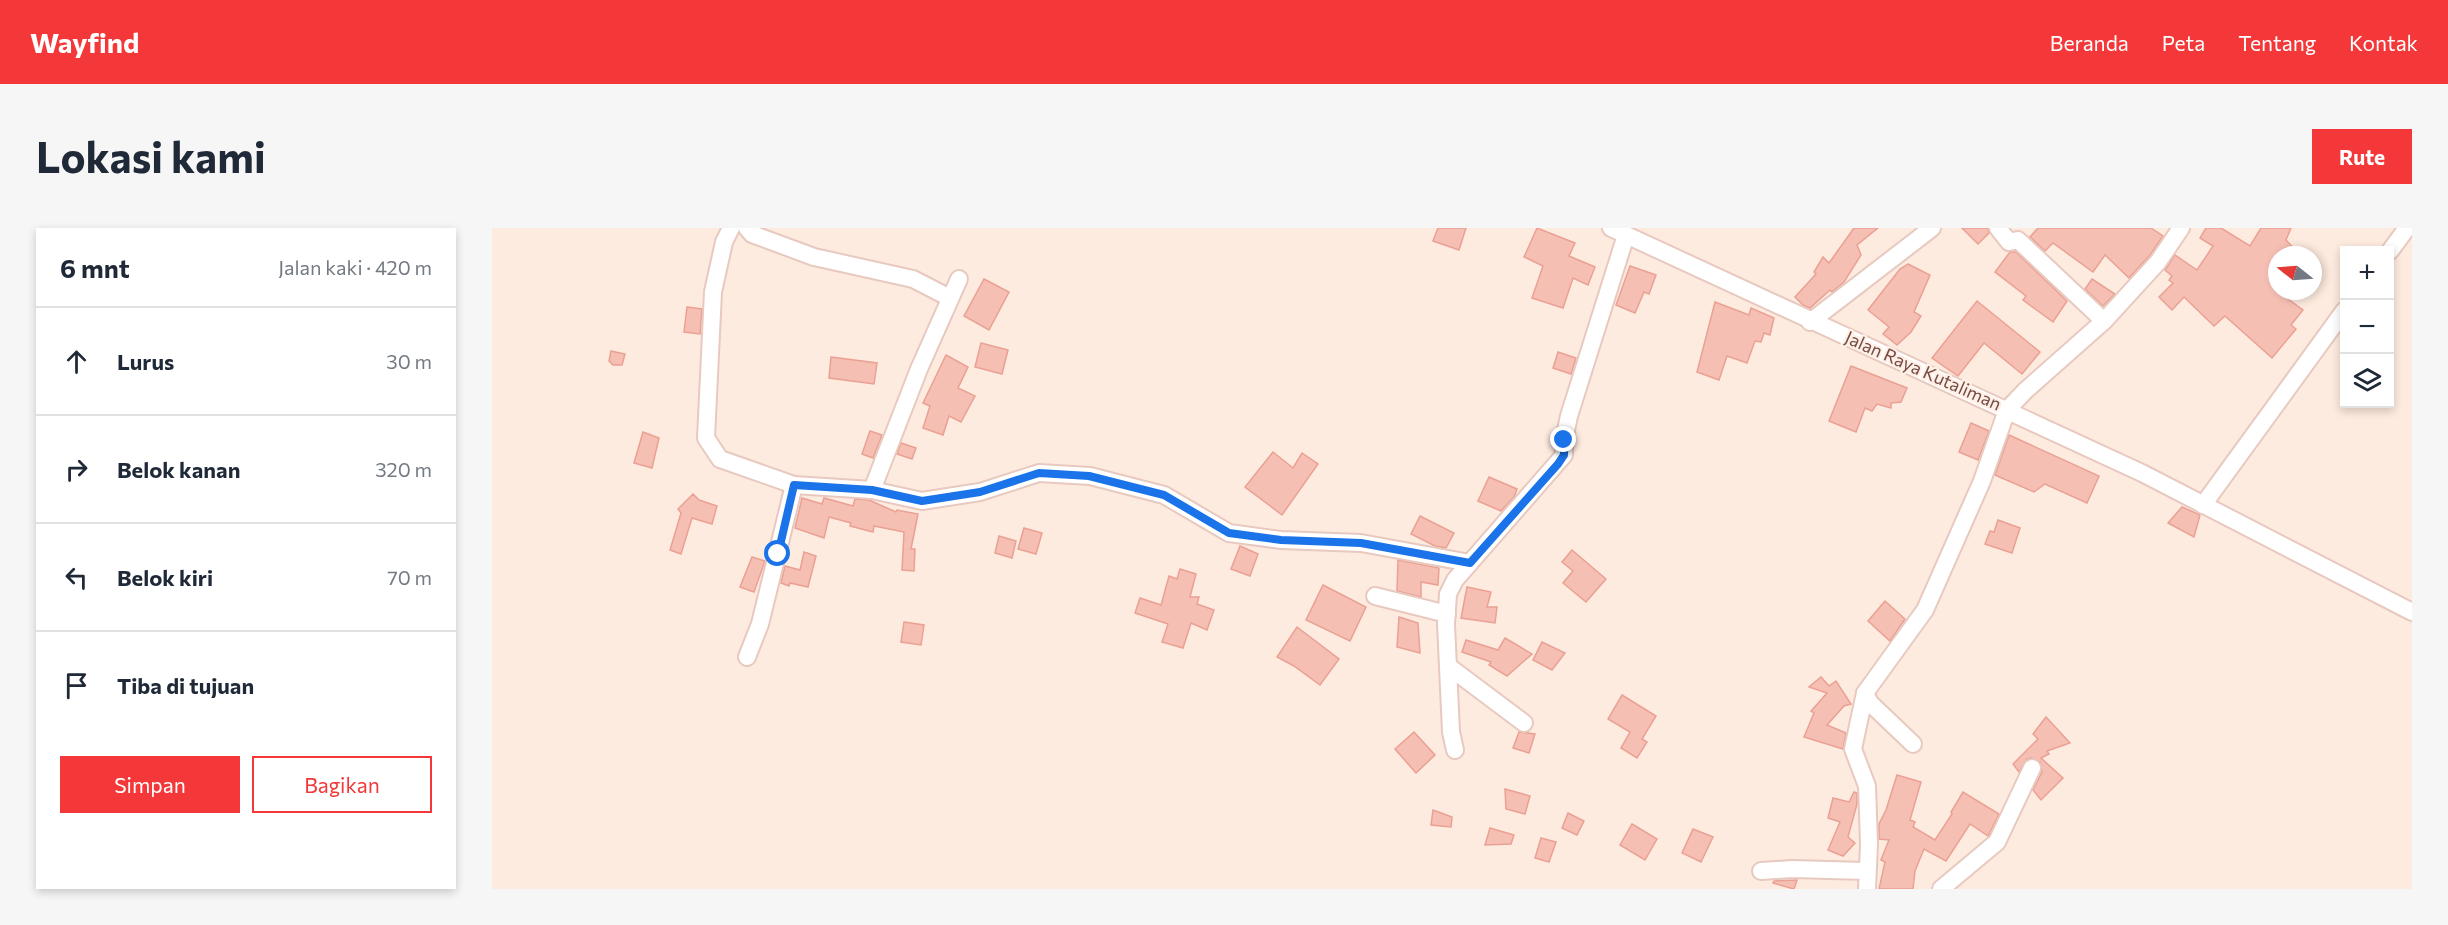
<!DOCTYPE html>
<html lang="id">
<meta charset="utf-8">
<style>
body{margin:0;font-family:Commissioner,sans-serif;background:#f6f6f7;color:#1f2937}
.controls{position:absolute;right:18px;top:18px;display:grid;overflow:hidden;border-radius:0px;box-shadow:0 3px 9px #0003}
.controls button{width:54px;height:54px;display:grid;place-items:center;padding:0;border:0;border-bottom:2px solid #e0e1e3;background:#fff;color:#1f2937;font:30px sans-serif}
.compass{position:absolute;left:1776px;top:18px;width:54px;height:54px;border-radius:50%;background:#fff;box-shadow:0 3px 9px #0003;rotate:287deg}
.stop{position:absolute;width:18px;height:18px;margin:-14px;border:4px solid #1a73e8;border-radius:50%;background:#fff}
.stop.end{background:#1a73e8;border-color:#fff;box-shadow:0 2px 6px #0008}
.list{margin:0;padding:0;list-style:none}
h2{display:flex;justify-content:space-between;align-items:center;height:78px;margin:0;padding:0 24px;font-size:26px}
h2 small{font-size:20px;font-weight:400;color:#747a83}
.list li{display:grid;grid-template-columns:39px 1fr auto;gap:18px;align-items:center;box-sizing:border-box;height:108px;padding:0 24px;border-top:2px solid #e0e1e3}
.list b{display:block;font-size:22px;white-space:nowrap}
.list em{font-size:20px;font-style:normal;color:#747a83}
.actions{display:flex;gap:12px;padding:18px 24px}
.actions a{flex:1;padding:14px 0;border:2px solid #f43839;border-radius:0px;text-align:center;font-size:21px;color:#f43839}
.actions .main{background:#f43839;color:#fff}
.icon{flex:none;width:33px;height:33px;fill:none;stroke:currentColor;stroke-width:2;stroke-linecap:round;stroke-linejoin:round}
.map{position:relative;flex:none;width:1920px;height:661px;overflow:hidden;border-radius:0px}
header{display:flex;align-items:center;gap:36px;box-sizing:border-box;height:84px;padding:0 30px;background:#f43839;color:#fff}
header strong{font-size:28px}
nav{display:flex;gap:33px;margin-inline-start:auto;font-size:21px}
.intro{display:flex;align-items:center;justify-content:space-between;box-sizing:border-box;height:144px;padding:0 36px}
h1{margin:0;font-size:42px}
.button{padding:15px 27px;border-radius:0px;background:#f43839;color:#fff;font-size:21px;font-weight:700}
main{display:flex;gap:36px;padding:0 36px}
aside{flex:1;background:#fff;border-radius:0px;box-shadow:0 3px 9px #0003}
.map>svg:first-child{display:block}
</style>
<header>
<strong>Wayfind</strong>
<nav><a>Beranda</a><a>Peta</a><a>Tentang</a><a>Kontak</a></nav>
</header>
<div class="intro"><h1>Lokasi kami</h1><a class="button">Rute</a></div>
<main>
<aside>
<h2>6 mnt<small>Jalan kaki · 420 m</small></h2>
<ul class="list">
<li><svg class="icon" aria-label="ahead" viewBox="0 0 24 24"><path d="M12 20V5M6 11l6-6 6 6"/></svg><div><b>Lurus</b></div><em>30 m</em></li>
<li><svg class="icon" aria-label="right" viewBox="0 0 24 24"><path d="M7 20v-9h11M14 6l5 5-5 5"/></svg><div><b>Belok kanan</b></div><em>320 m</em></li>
<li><svg class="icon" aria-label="left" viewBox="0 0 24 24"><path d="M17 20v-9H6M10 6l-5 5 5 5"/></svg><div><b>Belok kiri</b></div><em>70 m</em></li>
<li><svg class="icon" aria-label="arrive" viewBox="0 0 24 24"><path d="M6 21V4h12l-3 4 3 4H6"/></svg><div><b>Tiba di tujuan</b></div></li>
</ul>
<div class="actions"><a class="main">Simpan</a><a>Bagikan</a></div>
</aside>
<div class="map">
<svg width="1920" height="661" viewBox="0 0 1920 661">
<rect width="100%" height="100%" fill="#feebdf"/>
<g fill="#f6bfb4" stroke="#eaa093" stroke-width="1.5">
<polygon points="946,0 974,0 967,22 941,13"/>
<polygon points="1045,0 1083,15 1077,28 1103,39 1096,57 1081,50 1071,80 1040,70 1051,38 1032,29"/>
<polygon points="1362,0 1386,0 1365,17 1369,27 1352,54 1340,64 1338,62 1318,80 1311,77 1303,69 1324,46 1322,44 1331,29 1337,35"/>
<polygon points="1470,0 1496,0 1497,5 1486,16"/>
<polygon points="1546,0 1659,0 1671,8 1658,27 1637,50 1613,27 1601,44 1561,15 1553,23 1538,9"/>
<polygon points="1714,0 1729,0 1758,18 1769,0 1799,0 1794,12 1808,27 1785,27 1785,63 1811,82 1799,97 1804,101 1780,130 1733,88 1722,98 1692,69 1680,82 1667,69 1681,55 1677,52 1680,48 1673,42 1683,27 1705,42 1721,18 1708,10"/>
<polygon points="1518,24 1524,24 1575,73 1561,94 1531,72 1534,68 1503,44"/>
<polygon points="1416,36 1438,47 1422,84 1429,88 1419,104 1405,117 1391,106 1397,99 1376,82 1408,41"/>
<polygon points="1138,38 1164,47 1157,66 1152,64 1143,85 1124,77"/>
<polygon points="492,51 517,64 497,102 472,88"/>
<polygon points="1600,51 1623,66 1611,78 1593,61"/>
<polygon points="1485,73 1548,124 1530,146 1492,115 1466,148 1440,130"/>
<polygon points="1223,74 1257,87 1259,80 1282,90 1278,107 1272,105 1269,114 1263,113 1255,135 1235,128 1227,152 1205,144"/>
<polygon points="195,79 210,81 208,106 192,104"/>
<polygon points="489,115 516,122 510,146 483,139"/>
<polygon points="119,123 133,126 130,137 121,137 117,133"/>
<polygon points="1066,124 1084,130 1079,146 1061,140"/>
<polygon points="454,127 476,139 466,160 483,168 469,194 457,188 451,207 431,200 438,178 431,175"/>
<polygon points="339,129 385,135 382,156 337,150"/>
<polygon points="1359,138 1415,160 1409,174 1399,175 1399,180 1385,176 1380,183 1373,180 1364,204 1337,193"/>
<polygon points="1479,195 1497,203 1486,232 1467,224"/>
<polygon points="378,203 390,207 381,230 370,226"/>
<polygon points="151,204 167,210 160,240 142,235"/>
<polygon points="1517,207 1607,248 1595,275 1553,256 1542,264 1503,247"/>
<polygon points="409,215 424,220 420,231 405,226"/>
<polygon points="781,224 801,240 810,225 826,236 790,287 753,259"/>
<polygon points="997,249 1025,261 1022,269 1009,283 986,273"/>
<polygon points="201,266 207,272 225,278 220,296 200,290 189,326 178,322 189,285 186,281"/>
<polygon points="310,270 330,276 332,270 361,278 363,271 377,272 404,284 405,282 426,286 419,321 423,321 422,343 410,342 412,304 382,298 381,304 358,298 359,295 337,289 332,310 303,300"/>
<polygon points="1690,279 1708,287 1702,309 1676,295"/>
<polygon points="928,288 962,305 954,320 943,318 919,306"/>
<polygon points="1506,292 1528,300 1520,325 1493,316 1498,303 1502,304"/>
<polygon points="532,300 550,305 544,326 526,321"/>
<polygon points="507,308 524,313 520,330 503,325"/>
<polygon points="748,318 766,326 758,348 739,341"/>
<polygon points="1080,322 1114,351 1094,374 1071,355 1081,343 1070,334"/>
<polygon points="312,324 324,328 316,359 298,355 297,358 289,355 293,338 308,342"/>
<polygon points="260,329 273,333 262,364 248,359"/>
<polygon points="906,332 947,340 946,357 929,354 929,369 905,363"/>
<polygon points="688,341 704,346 698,369 707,369 705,376 722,382 715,402 699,395 691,420 670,414 676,396 643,385 648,370 669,377 677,348 685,351"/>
<polygon points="831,357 874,379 858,413 814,392"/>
<polygon points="975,359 999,364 995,379 1005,379 1003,395 969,390"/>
<polygon points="1393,373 1413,391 1398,413 1376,393"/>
<polygon points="907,389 926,395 928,425 905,419"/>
<polygon points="412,394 432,397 429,417 409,414"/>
<polygon points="805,399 847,431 828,457 802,438 785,429"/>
<polygon points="1013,410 1040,426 1015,448 997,437 999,434 970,424 974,412 1006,422"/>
<polygon points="1050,414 1073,425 1060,442 1041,432"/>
<polygon points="1329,449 1337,458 1344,453 1359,476 1352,478 1335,497 1354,505 1351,521 1312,509 1322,485 1319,483 1335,465 1317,459"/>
<polygon points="1130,467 1164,488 1150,511 1155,514 1145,530 1129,520 1138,504 1116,491"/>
<polygon points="1554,489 1578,515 1555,523 1557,526 1549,530 1571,550 1549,572 1541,562 1550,544 1548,534 1540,530 1535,531 1527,544 1521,536 1546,511 1541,506"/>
<polygon points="922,504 943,527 924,545 903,521"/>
<polygon points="1027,504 1043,506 1037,525 1021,520"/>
<polygon points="1405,547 1429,554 1418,592 1423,594 1421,599 1443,612 1460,586 1459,584 1471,564 1507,586 1496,608 1478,596 1454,633 1432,621 1423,643 1421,661 1387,661 1393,634 1389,632 1397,612 1387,611 1387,596 1394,582"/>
<polygon points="1013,561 1038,568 1033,586 1014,581"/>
<polygon points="1362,564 1365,565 1365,576 1356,609 1363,615 1351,628 1336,622 1348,594 1336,590 1341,570 1357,574"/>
<polygon points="941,582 960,589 959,599 939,597"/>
<polygon points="1076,585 1092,593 1085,607 1070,600"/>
<polygon points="1140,596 1165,611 1153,632 1128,617"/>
<polygon points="998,600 1022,607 1019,616 993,617"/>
<polygon points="1201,601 1221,609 1209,634 1190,625"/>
<polygon points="1049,610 1064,614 1057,634 1043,630"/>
<polygon points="1305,652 1302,661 1281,655 1282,653"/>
</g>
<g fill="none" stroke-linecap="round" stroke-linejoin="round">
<g stroke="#e8c9bf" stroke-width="20">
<g id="minor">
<polyline points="239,0 232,14 221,64 214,210 228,231 302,257 380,262 430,273 488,264 547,245 598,248 672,267 737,305 789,312 869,315 978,335"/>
<polyline points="255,0 260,6 322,29 421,51 458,70"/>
<polyline points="1119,0 1650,245 1920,384"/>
<polyline points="1506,0 1517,14 1526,12 1612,93"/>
<polyline points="1898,23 1915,0"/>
<polyline points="1318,94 1440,0"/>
<polyline points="380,262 427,141 467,51"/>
<polyline points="1711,277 1852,83"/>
<polyline points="883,368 955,386"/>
<polyline points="255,429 268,396 302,257"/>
<polyline points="956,438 1032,495"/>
<polyline points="1373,465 1378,475 1421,516"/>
<polyline points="963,522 959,504 954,396 956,366 963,352 1072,227 1072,212 1077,188 1134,7"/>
<polyline points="1269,643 1300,641 1375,643"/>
<polyline points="1375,661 1377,616 1375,558 1361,521 1373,465 1433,382 1490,253 1515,182 1533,163 1612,93 1666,34 1689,0"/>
<polyline points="1449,661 1505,614 1540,540"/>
</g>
</g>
<use href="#minor" stroke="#fff" stroke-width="16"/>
</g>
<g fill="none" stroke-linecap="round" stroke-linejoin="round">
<polyline stroke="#1a73e8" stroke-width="8" points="286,326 302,257 380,262 430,273 488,264 547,245 597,248 672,267 737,305 789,312 869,315 978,335 1066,236 1072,227 1072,212"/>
</g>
<g text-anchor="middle" stroke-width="4.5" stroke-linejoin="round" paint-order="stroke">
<g font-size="18" fill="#764b44" stroke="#fff0e7">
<text transform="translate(1431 143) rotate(24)" y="6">Jalan Raya Kutaliman</text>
</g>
</g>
</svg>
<div class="controls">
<button>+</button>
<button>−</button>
<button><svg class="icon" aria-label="layers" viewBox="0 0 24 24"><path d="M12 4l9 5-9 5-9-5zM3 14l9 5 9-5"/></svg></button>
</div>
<svg class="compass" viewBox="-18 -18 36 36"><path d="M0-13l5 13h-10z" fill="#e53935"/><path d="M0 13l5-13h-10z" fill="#747a83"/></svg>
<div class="stop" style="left:286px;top:326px"></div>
<div class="stop end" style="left:1072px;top:212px"></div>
</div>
</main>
